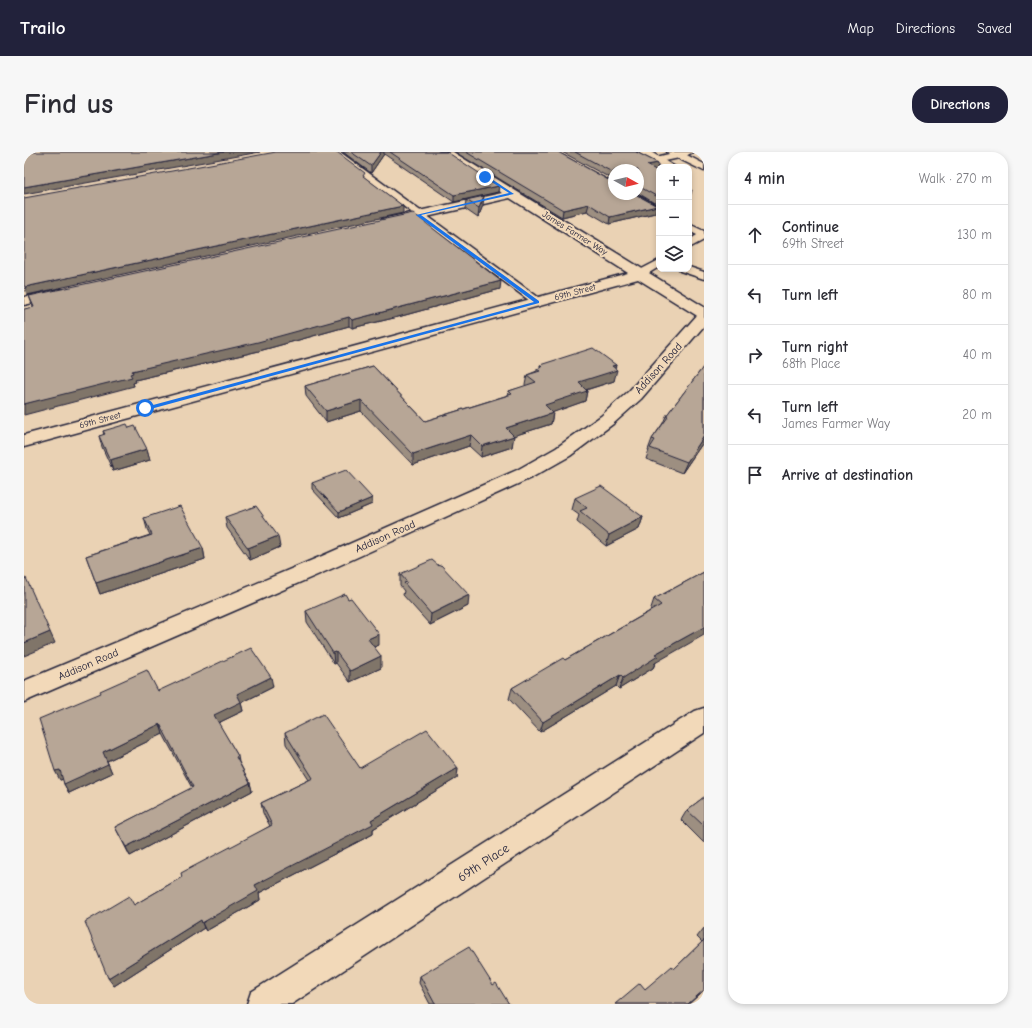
<!DOCTYPE html>
<meta charset="utf-8">
<style>
body{margin:0;font-family:"Comic Neue",sans-serif;background:#f7f7f7;color:#2b2b33}
.controls{position:absolute;right:12px;top:12px;display:grid;overflow:hidden;border-radius:8px;box-shadow:0 2px 6px #0003}
.controls button{width:36px;height:36px;display:grid;place-items:center;padding:0;border:0;border-bottom:1px solid #e1e1e2;background:#fff;color:#2b2b33;font:20px sans-serif}
.compass{position:absolute;left:584px;top:12px;width:36px;height:36px;border-radius:50%;background:#fff;box-shadow:0 2px 6px #0003;rotate:98deg}
.stop{position:absolute;width:12px;height:12px;margin:-9px;border:3px solid #1a73e8;border-radius:50%;background:#fff}
.stop.end{background:#1a73e8;border-color:#fff;box-shadow:0 1px 4px #0008}
.list{margin:0;padding:0;list-style:none}
h2{display:flex;justify-content:space-between;align-items:center;height:52px;margin:0;padding:0 16px;font-size:17px}
h2 small{font-size:13px;font-weight:400;color:#7c7c81}
.list li{display:grid;grid-template-columns:26px 1fr auto;gap:12px;align-items:center;box-sizing:border-box;height:60px;padding:0 16px;border-top:1px solid #e1e1e2}
.list b{display:block;font-size:15px;white-space:nowrap}
.list p{margin:0;font-size:13px;white-space:nowrap;color:#7c7c81}
.list em{font-size:13px;font-style:normal;color:#7c7c81}
.icon{flex:none;width:22px;height:22px;fill:none;stroke:currentColor;stroke-width:2;stroke-linecap:round;stroke-linejoin:round}
.map{position:relative;flex:none;width:680px;height:852px;overflow:hidden;border-radius:16px}
header{display:flex;align-items:center;gap:24px;box-sizing:border-box;height:56px;padding:0 20px;background:#22223b;color:#fff}
header strong{font-size:19px}
nav{display:flex;gap:22px;margin-inline-start:auto;font-size:14px}
.intro{display:flex;align-items:center;justify-content:space-between;box-sizing:border-box;height:96px;padding:0 24px}
h1{margin:0;font-size:28px}
.button{padding:10px 18px;border-radius:16px;background:#22223b;color:#fff;font-size:14px;font-weight:700}
main{display:flex;gap:24px;padding:0 24px}
aside{flex:1;background:#fff;border-radius:16px;box-shadow:0 2px 6px #0003}
.map>svg:first-child{display:block}
</style>
<header>
<strong>Trailo</strong>
<nav><a>Map</a><a>Directions</a><a>Saved</a></nav>
</header>
<div class="intro"><h1>Find us</h1><a class="button">Directions</a></div>
<main>
<div class="map">
<svg width="680" height="852" viewBox="0 0 680 852">
<rect width="100%" height="100%" fill="#ead2b4"/>
<filter id="ink" filterUnits="userSpaceOnUse"><feTurbulence type="fractalNoise" baseFrequency=".025" numOctaves="2"/><feDisplacementMap in="SourceGraphic" scale="8" xChannelSelector="R" yChannelSelector="G"/><feConvolveMatrix kernelMatrix="1 2 1 2 8 2 1 2 1" color-interpolation-filters="sRGB"/></filter>
<g filter="url(#ink)">
<g fill="none" stroke-linecap="round" stroke-linejoin="round">
<g stroke="#22223b" stroke-width="3">
<g id="service">
<polygon points="307,0 316,0 518,148 520,150 518,152 510,152"/>
<polygon points="600,42 612,42 635,55 635,62"/>
<polygon points="665,72 680,79 680,88 665,96 665,88 673,83 665,79"/>
<polygon points="635,108 635,115 620,124 612,124 611,122 612,120"/>
<polygon points="665,115 680,120 680,127 656,119 655,117 665,117"/>
</g>
</g>
<g stroke="#22223b" stroke-width="3">
<g id="minor">
<polygon points="415,0 429,0 680,155 680,167 675,165 614,127 0,295 0,283 604,121 486,46 363,74 358,73 357,70 358,67 478,41"/>
<polygon points="36,137 41,138 43,141 41,144 0,153 0,145"/>
<polygon points="680,556 680,581 268,852 223,852 227,840 671,559"/>
</g>
</g>
<g stroke="#22223b" stroke-width="3">
<polygon id="tertiary" points="653,0 669,0 660,5 632,11 626,8 628,6"/>
</g>
<g stroke="#22223b" stroke-width="3">
<polygon id="secondary" points="680,159 680,174 617,247 589,272 546,304 507,326 314,414 0,550 0,529 298,404 493,318 532,296 577,264 605,239 675,161"/>
</g>
<g stroke="#22223b" stroke-width="3">
<g id="primary">
<polygon points="613,0 627,0 651,15 637,15"/>
<polygon points="643,0 657,0 680,12 680,19 645,2"/>
</g>
</g>
<use href="#service" fill="#f2d9b9" fill-rule="evenodd"/>
<use href="#minor" fill="#f2d9b9" fill-rule="evenodd"/>
<use href="#tertiary" fill="#f2d9b9" fill-rule="evenodd"/>
<use href="#secondary" fill="#f2d9b9" fill-rule="evenodd"/>
<use href="#primary" fill="#f2d9b9" fill-rule="evenodd"/>
</g>
<g fill="#9d8f81" stroke="#22223b">
<polygon points="319,0 423,0 474,40 430,50 360,2 347,21"/>
<polygon points="431,0 534,0 633,54 631,61 585,72 563,59 538,65"/>
<polygon points="538,0 612,0 634,11 633,18 631,18 635,20 635,51 632,52 614,41 614,18 590,18 590,28"/>
<polygon points="442,48 459,53 454,66 441,57"/>
<polygon points="476,137 374,165 328,176 325,174 235,199 111,228 112,230 109,231 110,234 9,155 5,144"/>
<polygon points="516,213 592,213 591,217 590,229 562,238 563,239 561,249 529,260 529,261 527,272 489,284 488,295 457,305 445,294 389,313 337,259 302,270 282,244 281,234 349,214 401,269 484,243 485,239 502,234 501,233 503,223 513,219 513,217 516,216"/>
<polygon points="680,214 680,289 658,321 622,307 625,298 624,298 628,287 639,271 642,264"/>
<polygon points="105,276 123,297 126,308 89,319 78,295 75,284 80,283 79,279"/>
<polygon points="288,331 348,352 315,366 288,337"/>
<polygon points="551,346 619,365 615,377 582,394 553,370 555,363 548,358"/>
<polygon points="201,365 256,395 226,408 203,376"/>
<polygon points="120,366 179,396 181,407 76,442 62,404 126,383 123,377"/>
<polygon points="415,414 444,454 406,473 379,443 380,439 376,434 376,422"/>
<polygon points="680,420 629,516 595,537 592,534 516,580 485,547 488,536 541,508 626,459 630,447"/>
<polygon points="282,459 355,493 350,495 357,516 326,530 312,511 310,512 283,470"/>
<polygon points="249,535 217,551 219,559 194,571 214,604 215,610 226,631 228,639 106,704 91,675 168,636 139,582 83,609 88,621 45,641 40,632 39,627 36,628 134,539"/>
<polygon points="261,581 336,616 434,616 433,626 349,677 349,682 235,741 236,748 182,779 180,776 90,834 110,753 246,674 239,661 237,651 285,628 262,592"/>
<polygon points="680,645 680,691 657,668 663,658"/>
<polygon points="680,776 680,838 665,852 591,852 621,837 650,817 678,790 673,785"/>
<polygon points="396,824 469,833 485,852 406,852 395,831"/>
</g>
<g fill="#807469" stroke="#22223b">
<polygon points="200,0 236,0 0,42 0,35"/>
<polygon points="357,0 360,0 360,2 347,21 347,14"/>
<polygon points="634,11 633,18 622,20 623,13"/>
<polygon points="475,34 474,40 430,50 430,43"/>
<polygon points="665,38 668,38 666,45 665,45"/>
<polygon points="460,44 459,53 454,66 455,56"/>
<polygon points="634,45 635,45 635,51 632,52"/>
<polygon points="565,52 563,59 538,65 539,58"/>
<polygon points="379,54 379,61 3,143 1,135"/>
<polygon points="633,54 631,61 585,72 586,65"/>
<polygon points="477,129 476,137 374,165 328,176 328,168"/>
<polygon points="325,165 325,174 235,199 111,228 112,230 109,231 110,234 0,263 0,252 106,222 108,219"/>
<polygon points="592,213 590,219 593,218 590,229 558,239 563,239 561,249 519,264 521,253 555,230 588,214"/>
<polygon points="337,248 337,259 302,270 302,259"/>
<polygon points="529,261 527,272 480,287 482,276"/>
<polygon points="447,283 445,294 389,313 389,302"/>
<polygon points="490,284 488,295 457,305 458,294"/>
<polygon points="680,284 680,289 658,321 663,310"/>
<polygon points="123,297 126,308 89,319 86,308"/>
<polygon points="348,346 348,352 315,366 315,360"/>
<polygon points="619,365 615,377 582,394 585,383"/>
<polygon points="254,384 256,395 226,408 224,396"/>
<polygon points="179,396 181,407 76,442 72,431"/>
<polygon points="445,443 444,454 406,473 407,462"/>
<polygon points="680,475 680,483 631,511 629,516 595,537 599,526 631,502"/>
<polygon points="26,480 31,491 0,504 0,491"/>
<polygon points="355,482 355,493 343,498 344,487"/>
<polygon points="312,500 312,511 310,512 309,501"/>
<polygon points="357,504 357,516 326,530 326,519"/>
<polygon points="596,523 592,534 516,580 519,570"/>
<polygon points="247,525 249,535 217,551 219,559 192,572 190,563 213,542"/>
<polygon points="136,572 139,582 83,609 88,621 45,641 40,632 79,600"/>
<polygon points="434,616 433,626 349,677 349,682 235,741 236,748 182,779 178,771 231,733 347,668"/>
<polygon points="36,618 41,627 36,628 31,619"/>
<polygon points="226,631 228,639 106,704 102,695"/>
<polygon points="177,768 180,776 90,834 84,826"/>
<polygon points="680,838 665,852 664,852"/>
</g>
<g fill="#b7a696" stroke="#22223b">
<polygon points="0,0 200,0 0,35"/>
<polygon points="252,0 313,0 341,21 339,24 379,54 1,135 0,133 0,46"/>
<polygon points="327,0 357,0 347,14"/>
<polygon points="366,0 423,0 475,34 430,43"/>
<polygon points="442,0 534,0 590,31 590,42 611,42 633,54 586,65 565,52 539,58"/>
<polygon points="551,0 612,0 634,11 623,13 635,20 635,45 634,45 614,34 614,18 590,18 590,21"/>
<polygon points="460,44 455,56 442,48"/>
<polygon points="389,61 477,129 374,156 328,168 325,165 234,190 108,219 109,221 106,222 108,225 0,252 0,157 10,155 5,144"/>
<polygon points="569,196 592,213 588,214 593,218 555,230 559,234 558,234 563,239 521,253 529,261 482,276 490,284 458,294 447,283 389,302 337,248 302,259 281,234 349,214 401,269 488,242 485,239 512,230 503,223 516,219 513,217 518,215 516,213"/>
<polygon points="680,214 680,284 663,310 626,296 631,288 628,287 644,265 642,264"/>
<polygon points="103,272 105,276 111,274 123,297 86,308 75,284 81,282 79,279"/>
<polygon points="322,318 348,346 315,360 288,331"/>
<polygon points="577,334 619,365 585,383 556,359 563,356 551,346"/>
<polygon points="156,354 179,396 72,431 62,404 128,383 120,366"/>
<polygon points="232,354 254,384 224,396 201,365"/>
<polygon points="408,408 415,414 417,413 445,443 407,462 380,431 383,430 376,422"/>
<polygon points="680,420 680,475 631,502 634,504 599,526 596,523 519,570 488,536 539,506 541,508 637,453 630,447"/>
<polygon points="2,426 26,480 0,491 0,427"/>
<polygon points="321,442 324,447 327,446 355,482 344,487 357,504 326,519 312,500 309,501 282,459"/>
<polygon points="227,496 247,525 213,542 217,550 190,563 214,604 212,605 226,631 102,695 91,675 169,635 136,572 79,600 84,612 40,632 36,618 31,619 15,567 77,541 76,539 123,518 134,539"/>
<polygon points="299,562 336,616 403,577 434,616 347,668 349,672 231,733 234,739 178,771 177,768 84,826 61,770 105,744 110,753 158,725 157,721 248,673 237,651 289,626 261,581"/>
<polygon points="680,645 680,674 663,658"/>
<polygon points="680,788 680,838 664,852 591,852 616,831 621,837 648,814 650,817"/>
<polygon points="445,795 469,833 472,831 485,852 411,852 396,824"/>
</g>
</g>
<polygon fill="#1a73e8" points="463,24 490,42 397,63 515,149 515,151 123,258 118,256 510,150 392,63 485,41 460,25"/>
<g text-anchor="middle" stroke-width="4" stroke-linejoin="round" paint-order="stroke">
<g font-size="9" fill="#22223b" stroke="#f2d9b9">
<text transform="translate(551 81) rotate(32)" y="3">James Farmer Way</text>
<text transform="translate(551 140) rotate(-15)" y="3">69th Street</text>
<text transform="translate(76 268) rotate(-15)" y="3">69th Street</text>
</g>
<g font-size="11" fill="#22223b" stroke="#f2d9b9">
<text transform="translate(634 216) rotate(-48)" y="4">Addison Road</text>
<text transform="translate(361 384) rotate(-24)" y="4">Addison Road</text>
<text transform="translate(64 512) rotate(-23)" y="4">Addison Road</text>
</g>
<g font-size="13" fill="#22223b" stroke="#f2d9b9">
<text transform="translate(459 710) rotate(-33)" y="5">69th Place</text>
</g>
</g>
</svg>
<div class="controls">
<button>+</button>
<button>−</button>
<button><svg class="icon" aria-label="layers" viewBox="0 0 24 24"><path d="M12 4l9 5-9 5-9-5zM3 14l9 5 9-5"/></svg></button>
</div>
<svg class="compass" viewBox="-18 -18 36 36"><path d="M0-13l5 13h-10z" fill="#e53935"/><path d="M0 13l5-13h-10z" fill="#7c7c81"/></svg>
<div class="stop" style="left:121px;top:256px"></div>
<div class="stop end" style="left:461px;top:25px"></div>
</div>
<aside>
<h2>4 min<small>Walk · 270 m</small></h2>
<ul class="list">
<li><svg class="icon" aria-label="ahead" viewBox="0 0 24 24"><path d="M12 20V5M6 11l6-6 6 6"/></svg><div><b>Continue</b><p>69th Street</p></div><em>130 m</em></li>
<li><svg class="icon" aria-label="left" viewBox="0 0 24 24"><path d="M17 20v-9H6M10 6l-5 5 5 5"/></svg><div><b>Turn left</b></div><em>80 m</em></li>
<li><svg class="icon" aria-label="right" viewBox="0 0 24 24"><path d="M7 20v-9h11M14 6l5 5-5 5"/></svg><div><b>Turn right</b><p>68th Place</p></div><em>40 m</em></li>
<li><svg class="icon" aria-label="left" viewBox="0 0 24 24"><path d="M17 20v-9H6M10 6l-5 5 5 5"/></svg><div><b>Turn left</b><p>James Farmer Way</p></div><em>20 m</em></li>
<li><svg class="icon" aria-label="arrive" viewBox="0 0 24 24"><path d="M6 21V4h12l-3 4 3 4H6"/></svg><div><b>Arrive at destination</b></div></li>
</ul>
</aside>
</main>
